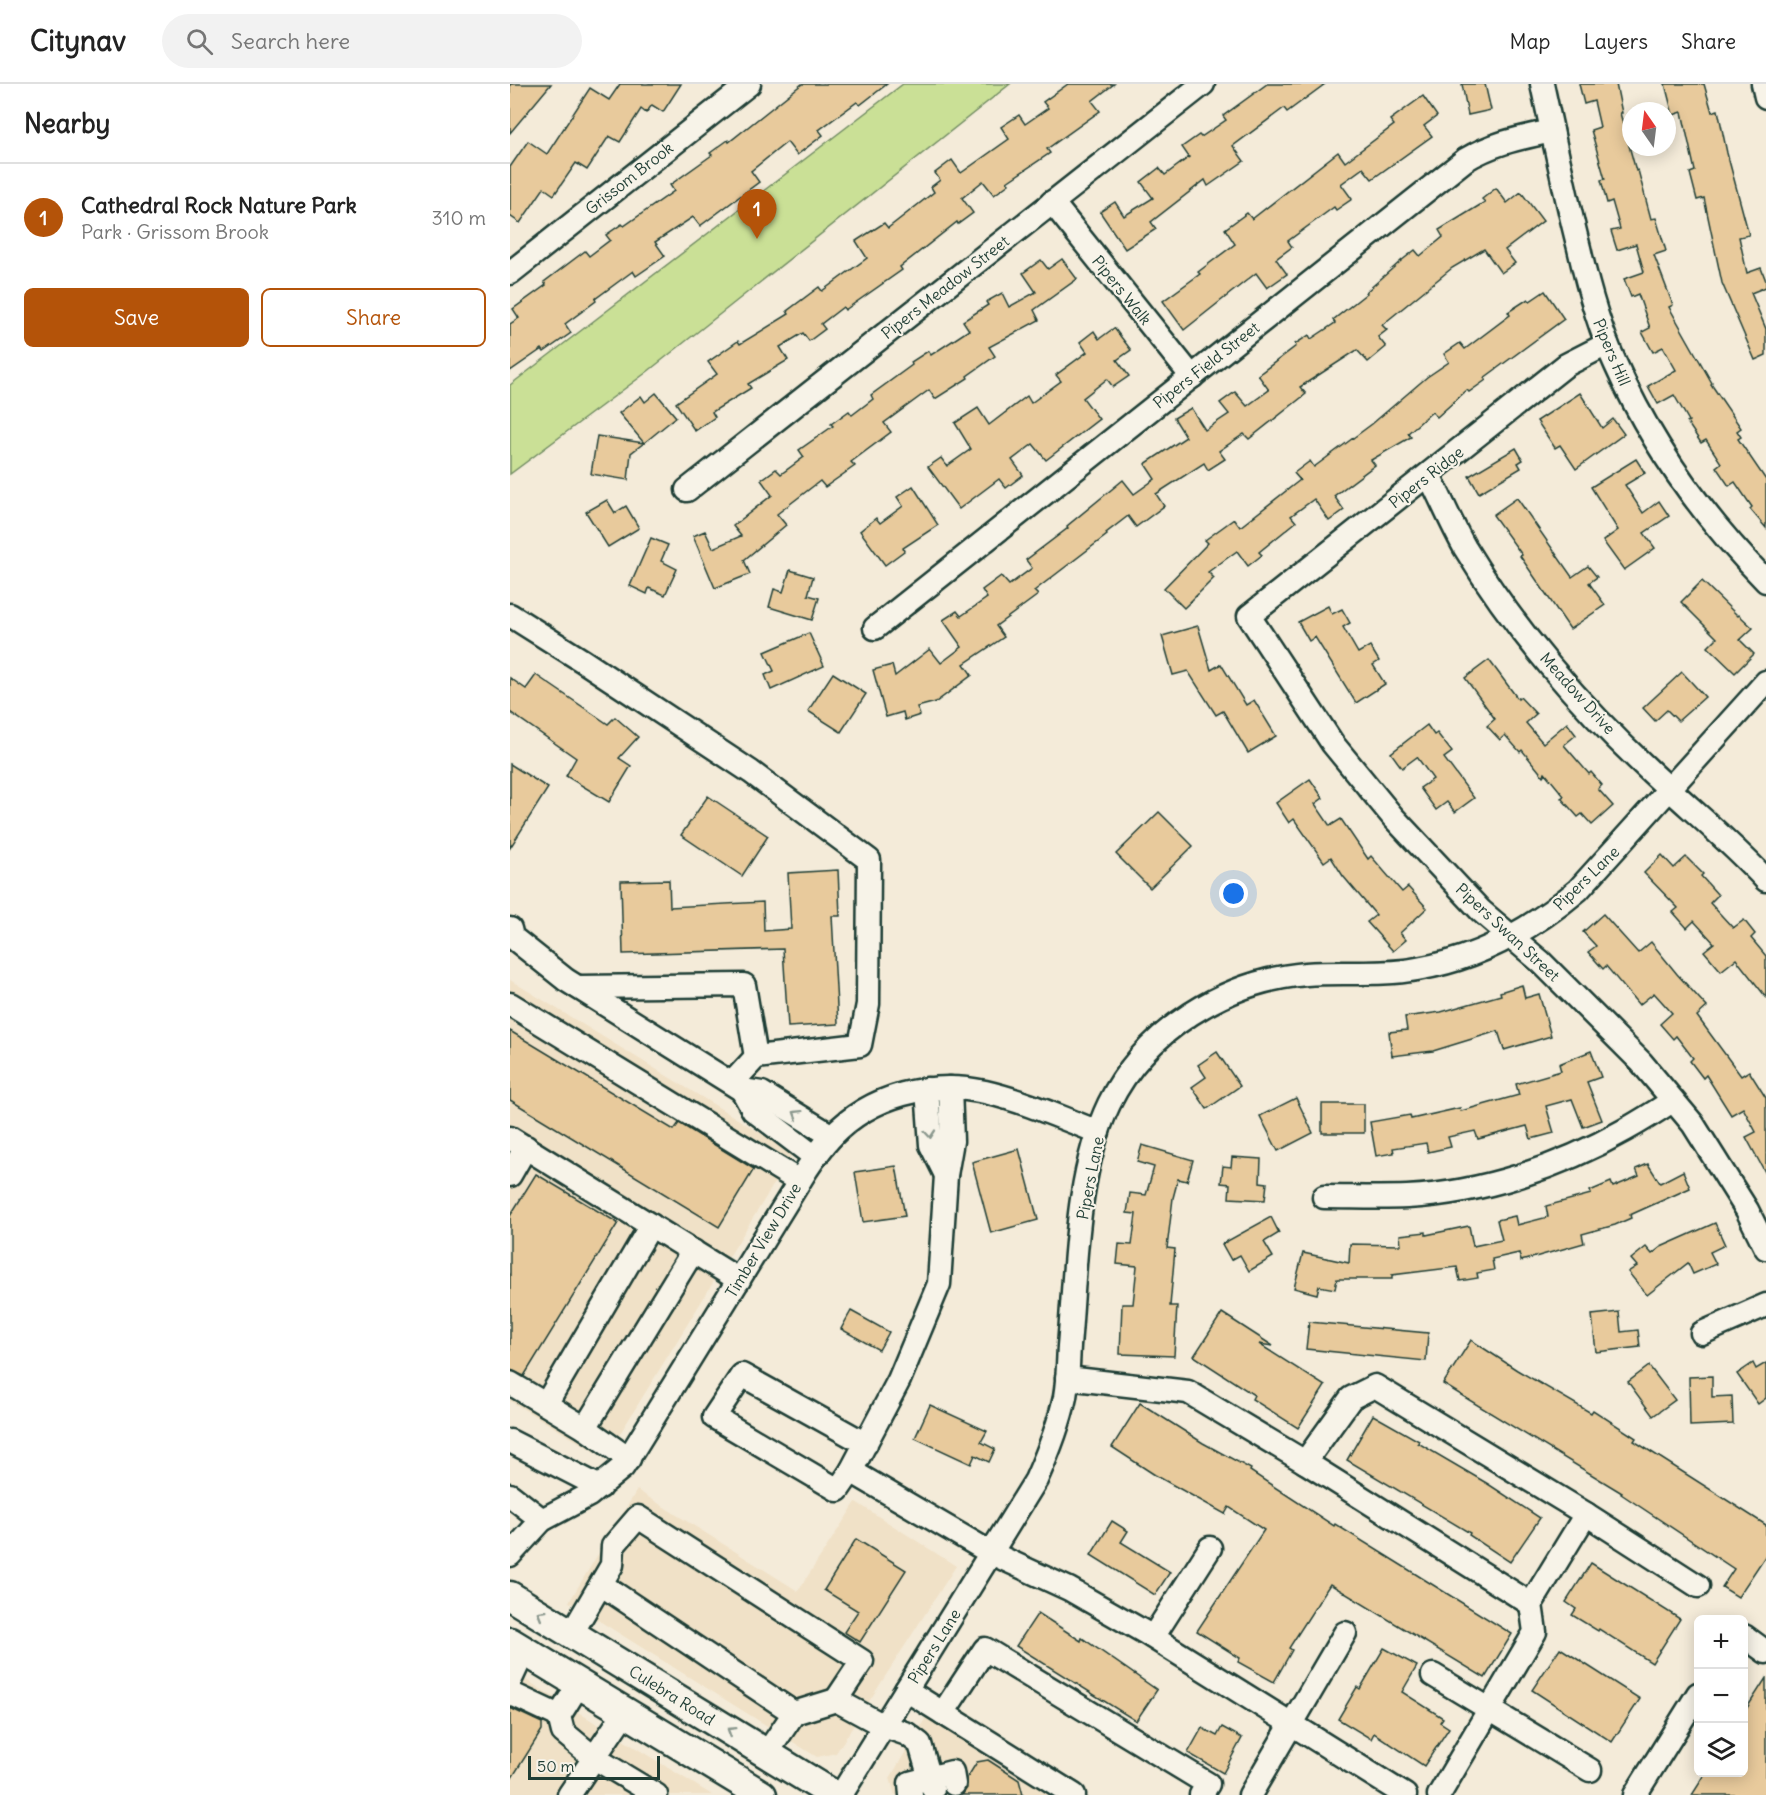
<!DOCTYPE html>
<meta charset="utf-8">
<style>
body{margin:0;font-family:Delius,sans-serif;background:#f2f2f2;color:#222}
.controls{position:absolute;right:18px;bottom:18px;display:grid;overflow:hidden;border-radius:9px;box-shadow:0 3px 15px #0003}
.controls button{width:54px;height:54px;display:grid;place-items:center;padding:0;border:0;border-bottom:2px solid #e0e0e0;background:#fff;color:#222;font:30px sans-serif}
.compass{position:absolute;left:1112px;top:18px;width:54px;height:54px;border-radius:50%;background:#fff;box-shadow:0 3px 15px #0003;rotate:346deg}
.scale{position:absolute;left:18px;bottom:15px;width:132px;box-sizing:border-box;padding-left:6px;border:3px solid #1f3d34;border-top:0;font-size:16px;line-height:21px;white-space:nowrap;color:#1f3d34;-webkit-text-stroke:4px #f7f3e8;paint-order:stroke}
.you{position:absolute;left:724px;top:810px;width:21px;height:21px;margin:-15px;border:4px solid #fff;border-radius:50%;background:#1a73e8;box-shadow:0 0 0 9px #1a73e833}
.badge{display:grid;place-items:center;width:39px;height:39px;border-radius:50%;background:#b45309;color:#fff;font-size:20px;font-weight:700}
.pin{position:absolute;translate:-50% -50px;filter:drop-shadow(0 2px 3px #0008)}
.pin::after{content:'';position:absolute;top:32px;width:21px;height:18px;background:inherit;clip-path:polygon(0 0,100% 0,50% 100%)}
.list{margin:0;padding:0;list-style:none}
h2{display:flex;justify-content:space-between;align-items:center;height:78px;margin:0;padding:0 24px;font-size:26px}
h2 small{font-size:20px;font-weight:400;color:#767676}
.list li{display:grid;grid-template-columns:39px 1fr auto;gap:18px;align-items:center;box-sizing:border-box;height:108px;padding:0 24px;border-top:2px solid #e0e0e0}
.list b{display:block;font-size:22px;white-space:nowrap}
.list p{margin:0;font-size:20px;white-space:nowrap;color:#767676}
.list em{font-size:20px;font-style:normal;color:#767676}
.actions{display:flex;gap:12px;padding:18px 24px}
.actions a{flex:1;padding:14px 0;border:2px solid #b45309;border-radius:9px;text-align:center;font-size:21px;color:#b45309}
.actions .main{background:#b45309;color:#fff}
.icon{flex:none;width:33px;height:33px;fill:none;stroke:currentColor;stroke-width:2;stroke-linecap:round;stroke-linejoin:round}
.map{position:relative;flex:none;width:1256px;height:1711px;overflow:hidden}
header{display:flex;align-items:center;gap:36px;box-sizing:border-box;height:84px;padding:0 30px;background:#fff;border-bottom:2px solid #e0e0e0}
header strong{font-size:28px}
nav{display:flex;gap:33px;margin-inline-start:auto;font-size:21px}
.search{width:420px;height:54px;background:#f2f2f2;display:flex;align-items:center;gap:15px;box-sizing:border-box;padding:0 21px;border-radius:33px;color:#767676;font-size:22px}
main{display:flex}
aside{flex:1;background:#fff}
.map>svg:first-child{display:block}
</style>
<header>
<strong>Citynav</strong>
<div class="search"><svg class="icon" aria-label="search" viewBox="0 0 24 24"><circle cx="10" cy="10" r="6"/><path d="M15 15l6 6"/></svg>Search here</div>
<nav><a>Map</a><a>Layers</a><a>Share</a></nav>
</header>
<main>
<aside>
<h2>Nearby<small></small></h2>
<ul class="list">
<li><span class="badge">1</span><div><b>Cathedral Rock Nature Park</b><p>Park · Grissom Brook</p></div><em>310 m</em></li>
</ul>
<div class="actions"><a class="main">Save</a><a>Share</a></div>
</aside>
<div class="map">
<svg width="1256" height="1711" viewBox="0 0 1256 1711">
<rect width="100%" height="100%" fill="#f4ebd9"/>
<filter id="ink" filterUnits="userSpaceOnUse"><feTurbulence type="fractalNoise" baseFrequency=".0167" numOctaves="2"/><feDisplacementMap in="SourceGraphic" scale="12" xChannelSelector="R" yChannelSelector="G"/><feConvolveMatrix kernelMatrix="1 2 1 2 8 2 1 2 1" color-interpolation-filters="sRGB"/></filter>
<g filter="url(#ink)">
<g fill="#f0e1c7">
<polygon points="0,896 283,1069 95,1374 0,1317"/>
<polygon points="127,1406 288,1507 346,1418 446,1482 326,1669 307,1673 59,1518"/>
<polygon points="0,1586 202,1711 0,1711"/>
<polygon points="421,1625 556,1711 385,1711 380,1694"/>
</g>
<polygon fill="#cae096" stroke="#748e65" stroke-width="1.5" points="393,0 500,0 137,288 0,390 0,301"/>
<g fill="#e8ca9c" stroke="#1f3d34" stroke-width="1.5">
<polygon points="0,0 41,0 0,49"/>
<polygon points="110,0 171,0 153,28 142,21 136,29 131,25 110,58 99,52 77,86 66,79 44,111 34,104 10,139 0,132 0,83 18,57 37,70 80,4 99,16"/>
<polygon points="292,0 377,0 350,21 347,18 309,46 313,51 287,71 277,58 241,87 249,98 190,142 183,133 145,158 155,172 126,192 123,187 85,215 86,217 55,240 61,249 34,268 32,265 0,287 0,240 9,234 3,225 36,201 34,198 75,167 79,172 100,156 96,151 112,140 114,142 164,107 160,101 202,71 200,69 218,56 219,58"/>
<polygon points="558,0 604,0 582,17 590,27 537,65 540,69 497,98 499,100 484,111 473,97 452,114 463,129 448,140 447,138 390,183 392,186 335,226 333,223 311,240 315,245 299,257 293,249 270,263 278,276 238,300 241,304 202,328 205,333 185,347 166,319 207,290 198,278 228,257 230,260 279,230 277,227 309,203 312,207 357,174 346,157 374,139 378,144 424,108 421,103 430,96 425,89 442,76 451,89 499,55 491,43 509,31 515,40 538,24 533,18"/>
<polygon points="757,0 815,0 777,28 774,24 723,62 734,77 698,102 695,96 641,138 646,145 615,165 590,128 605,118 614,132 643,114 631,98 649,84 655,91 679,73 672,63 689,51 691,53 716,36 713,32"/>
<polygon points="952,0 975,0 981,26 958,31"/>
<polygon points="1069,0 1106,0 1112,29 1110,29 1126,87 1128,86 1141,135 1146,134 1156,167 1144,171 1163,221 1159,223 1202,299 1201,300 1231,344 1227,347 1231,353 1228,355 1256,396 1256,444 1240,425 1242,423 1225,398 1219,402 1206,383 1211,379 1196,356 1191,359 1177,338 1179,337 1164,311 1148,320 1138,302 1166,286 1153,263 1143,268 1132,248 1140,244 1128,210 1121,213 1114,195 1134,188 1126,160 1107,166 1101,147 1110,145 1102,117 1097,119 1091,96 1095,95 1081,46 1090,43 1084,17 1074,20"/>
<polygon points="1155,0 1194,0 1202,28 1208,26 1217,69 1239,151 1229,153 1237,189 1251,184 1256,197 1256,203 1241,209 1256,245 1256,271 1245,276 1212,199 1194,114 1187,116 1180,89 1185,87 1172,28 1163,31"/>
<polygon points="913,12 927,32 914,42 922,52 862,95 853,84 831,100 842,115 826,126 824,123 778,157 782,163 766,175 777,190 757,204 746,189 674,246 653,217 690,190 688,188 725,160 715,145 737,129 742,135 828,68 835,78 884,41 880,36"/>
<polygon points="986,104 997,119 1011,108 1033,137 995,166 1005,179 991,189 974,165 942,184 872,241 877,246 868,253 876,263 858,278 847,266 790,303 796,310 739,355 734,350 709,367 715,375 698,386 694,379 646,410 654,422 626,443 618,432 596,449 597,451 524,507 528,511 486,542 494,553 454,580 462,591 426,618 407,623 410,631 395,636 393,628 376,633 363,586 382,581 385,592 420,565 431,579 452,563 433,536 447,527 451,532 477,514 472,506 491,492 499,501 522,484 516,476 558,444 557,442 613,396 624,410 645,395 635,380 676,353 664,334 681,324 695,346 719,330 710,319 725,308 737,322 759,306 748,291 786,262 785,260 799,251 801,255 825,239 823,236 857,209 856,208 891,177 905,166 910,172 933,153 929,146 975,118 972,115"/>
<polygon points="552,175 567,195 524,226 529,236 479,263 485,272 457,292 458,294 425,315 419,306 374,339 381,348 341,378 345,382 315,403 310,397 267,430 276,441 234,476 240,490 205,504 183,452 195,447 203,464 231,452 223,442 262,411 251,396 266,385 271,390 294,373 289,366 323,342 321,340 339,327 342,331 363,315 361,311 402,281 401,278 418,267 421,271 459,246 453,237 478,221 476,218 492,209 499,223 526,208 513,189 531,176 538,185"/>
<polygon points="1035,207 1054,235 974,294 976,296 959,308 957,306 927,333 922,328 898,349 901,353 861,376 865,381 824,412 834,426 819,437 804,415 781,432 786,438 749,468 752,471 738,482 727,467 698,488 704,494 674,524 654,504 698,459 695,456 724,435 730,443 790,396 784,389 800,377 804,383 862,340 917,293 939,278 934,270 950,259 955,265 1000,231 998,228 1018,215 1020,217"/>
<polygon points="604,244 621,266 607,276 619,292 603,303 597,295 573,314 589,335 536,376 523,360 502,376 513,391 496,404 489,395 449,425 418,383 431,374 437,382 461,365 445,339 468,324 479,341 517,312 521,319 551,297 546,291 577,268 570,258 584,247 589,255"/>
<polygon points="146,309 166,333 134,359 109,329 131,312 135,318"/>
<polygon points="1070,309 1092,344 1103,335 1114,350 1066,385 1050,361 1045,364 1027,337"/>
<polygon points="87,352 134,359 121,369 118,396 81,390"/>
<polygon points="1006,364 1013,376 1008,379 1011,384 969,409 959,392"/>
<polygon points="1126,375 1135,389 1115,401 1133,429 1149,417 1159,432 1134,449 1145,464 1114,486 1093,457 1108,446 1081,403"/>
<polygon points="403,402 428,441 393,464 394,467 375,481 350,447 366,434 370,439 393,422 387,413"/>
<polygon points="1007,414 1062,493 1078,482 1087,493 1079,499 1095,521 1060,545 1010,472 1012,471 983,431"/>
<polygon points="97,416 105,429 116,422 129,444 98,463 76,428"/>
<polygon points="141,454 158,461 151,477 167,485 155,511 139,504 137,510 120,502"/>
<polygon points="280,486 303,493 298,511 309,514 302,536 259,523 264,505 273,508"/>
<polygon points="1192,497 1228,532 1229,531 1243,544 1230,556 1244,570 1225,589 1198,563 1207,554 1171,518"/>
<polygon points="818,522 822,530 832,525 840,539 833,543 848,569 860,562 869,577 863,581 875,600 846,619 805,553 799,557 788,538"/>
<polygon points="688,542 701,586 711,580 736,621 744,616 766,652 738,669 713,627 706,631 678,587 663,591 652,552"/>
<polygon points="299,549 314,582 261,606 255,591 264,587 255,568"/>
<polygon points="979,576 1008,615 1010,613 1026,630 1016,639 1033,659 1057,639 1066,651 1054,661 1079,690 1081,688 1092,701 1088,705 1103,722 1082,741 1072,730 1068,733 1051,714 1054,712 1035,689 1033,692 1012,666 1010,668 995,651 990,656 977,642 985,635 955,594"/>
<polygon points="1172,588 1195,613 1168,637 1157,626 1145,637 1133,624"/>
<polygon points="323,589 356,610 331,648 298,627"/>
<polygon points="26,591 98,640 105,633 128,653 109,674 121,682 99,718 56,692 66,674 0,628 0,594 16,605"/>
<polygon points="917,641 924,651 927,649 942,668 934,674 964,714 945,728 937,718 926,726 910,704 923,695 907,673 892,684 881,669"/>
<polygon points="0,680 38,704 0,764"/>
<polygon points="800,695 813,714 805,720 820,742 831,735 858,775 861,772 892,808 898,803 917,824 890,849 896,856 883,867 857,838 866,831 833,792 821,773 814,778 784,735 779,739 766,719"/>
<polygon points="198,712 258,752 232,792 171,751"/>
<polygon points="649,728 683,762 640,804 606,770"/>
<polygon points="1152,771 1164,784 1176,773 1193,790 1191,792 1208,811 1200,819 1223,844 1234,836 1245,850 1241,854 1256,872 1256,913 1226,875 1211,887 1194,867 1204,859 1184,837 1177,844 1163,828 1168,824 1134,789"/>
<polygon points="328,786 330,832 322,832 328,940 278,943 273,865 113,870 111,797 159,796 160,823 253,818 254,847 281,845 278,789"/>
<polygon points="1093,830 1128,869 1141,858 1167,890 1197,923 1187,932 1231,992 1239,987 1256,1014 1256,1090 1236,1053 1246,1048 1233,1024 1221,1031 1196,991 1193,994 1180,977 1183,974 1166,952 1163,955 1150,940 1162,929 1144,909 1129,921 1096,882 1093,885 1078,868 1086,862 1073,848"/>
<polygon points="1012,901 1015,914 1029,910 1041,952 994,966 988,947 923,967 882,972 879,948 897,946 895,933 931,928 991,911 990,908"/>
<polygon points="0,947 164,1046 169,1039 244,1085 209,1143 0,1016"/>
<polygon points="1081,967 1091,993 1077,998 1092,1036 1073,1043 1062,1015 1036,1022 1044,1049 1021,1055 1017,1042 968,1055 965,1047 938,1053 941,1063 918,1068 916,1059 883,1064 884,1069 866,1072 860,1038 900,1031 901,1035 950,1024 951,1027 1009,1011 1006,1000 1051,987 1049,980"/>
<polygon points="707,968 730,1002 697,1025 682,1003 696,993 688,981"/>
<polygon points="786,1014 803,1049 768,1067 750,1032"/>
<rect x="812" y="1020" width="42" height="29"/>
<polygon points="632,1061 683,1076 677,1097 668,1095 663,1114 657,1164 665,1165 660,1222 667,1222 664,1272 610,1270 612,1220 623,1220 627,1182 607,1180 609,1160 622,1161 626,1130 617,1129 620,1109 636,1111 644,1083 627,1078"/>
<polygon points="509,1065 528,1136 481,1149 462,1078"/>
<polygon points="722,1073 751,1075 750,1098 757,1099 755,1116 719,1114 720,1100 711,1099 713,1082 721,1083"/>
<polygon points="1138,1080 1150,1099 1173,1087 1180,1104 1120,1131 1121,1134 1105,1141 1072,1150 1074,1159 1011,1177 1009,1169 982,1175 984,1186 967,1189 968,1194 950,1197 947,1183 882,1191 882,1195 827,1195 825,1205 809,1202 807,1210 784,1204 793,1169 839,1179 840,1160 891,1161 890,1151 916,1148 916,1151 959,1142 963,1162 992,1156 987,1136 1005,1132 1007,1141 1038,1133 1036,1122 1081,1110 1080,1107 1101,1098 1103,1103 1129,1092 1126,1085"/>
<polygon points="386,1082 395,1132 353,1138 345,1088"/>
<polygon points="26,1090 108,1139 14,1292 0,1286 0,1132"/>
<polygon points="761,1133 769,1149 754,1158 763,1173 739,1187 730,1171 721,1176 712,1160"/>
<polygon points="1205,1139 1215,1161 1200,1168 1206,1180 1183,1190 1178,1179 1137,1211 1118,1188 1127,1182 1121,1175 1136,1163 1142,1170 1151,1163"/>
<polygon points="341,1227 379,1248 369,1266 331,1245"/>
<polygon points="1109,1228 1111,1248 1128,1246 1130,1263 1086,1268 1082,1231"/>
<polygon points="712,1229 763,1262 749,1260 815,1302 788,1344 742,1315 744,1311 684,1272"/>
<polygon points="799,1238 918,1249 916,1277 796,1265"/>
<polygon points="961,1256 1007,1286 1081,1329 1083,1326 1126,1354 1124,1357 1256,1441 1256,1471 1228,1513 1212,1503 1224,1485 1111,1410 1112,1409 933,1300"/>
<polygon points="1243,1279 1246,1285 1256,1279 1256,1314 1248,1320 1227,1290"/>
<polygon points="1139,1282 1165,1316 1143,1332 1118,1298"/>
<polygon points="1202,1292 1202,1313 1222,1312 1223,1340 1180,1342 1179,1293"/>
<polygon points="630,1319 693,1359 741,1385 740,1387 824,1442 825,1440 891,1481 1002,1550 975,1594 820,1500 779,1564 782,1566 764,1598 728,1578 730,1574 687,1547 754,1446 719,1423 715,1430 645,1391 602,1363"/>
<polygon points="420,1321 477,1347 471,1358 485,1365 479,1378 465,1371 461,1380 405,1354"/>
<polygon points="863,1331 909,1357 908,1359 978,1400 1030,1434 1000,1478 959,1451 960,1449 837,1376"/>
<polygon points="602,1437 618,1447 611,1458 660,1488 645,1511 581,1471"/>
<polygon points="346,1455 396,1486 350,1558 334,1548 348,1527 314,1506"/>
<polygon points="1081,1479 1170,1535 1142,1579 1089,1545 1088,1547 1062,1531 1066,1525 1056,1518"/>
<polygon points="528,1529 571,1557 572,1554 647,1606 626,1637 506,1562"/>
<polygon points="874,1564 907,1582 892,1608 933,1634 930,1638 939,1644 914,1682 864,1649 861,1655 828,1635 847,1603 850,1605"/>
<polygon points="1050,1564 1130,1615 1102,1658 1022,1606"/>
<polygon points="1256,1594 1256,1711 1182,1711 1196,1689 1233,1689 1233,1630"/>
<polygon points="0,1624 32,1639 32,1646 0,1697"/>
<polygon points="712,1643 732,1654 713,1689 678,1669 692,1644 707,1652"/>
<polygon points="478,1676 509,1696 513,1711 452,1711 457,1704 457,1694 467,1678"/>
</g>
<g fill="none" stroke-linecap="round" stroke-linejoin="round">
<g stroke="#1f3d34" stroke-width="27">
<g id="minor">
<path d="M1032,0c12,55 23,110 37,164 9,40 20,80 37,117 36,81 88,153 150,216"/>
<polyline points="1253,0 1256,13"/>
<polyline points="542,118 682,293"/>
<polyline points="0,189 239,0"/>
<polyline points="1097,260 1056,281 739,532 823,660 883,733 971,827 1031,878 1131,978 1183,1040 1237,1126 1256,1164"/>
<path d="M919,391c12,24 23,50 36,73 49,81 116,159 185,223 39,37 80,70 116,109"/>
<polyline points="177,406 693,0"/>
<polyline points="0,531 73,577 241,688 359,776 358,920 350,961 246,973 222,999"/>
<path d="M365,544l590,-468c28,-17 55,-22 87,-29"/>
<polyline points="0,845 2,853 56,896 232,1006 252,1009 322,1052"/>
<polyline points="69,903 234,901 246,973"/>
<polyline points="0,920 289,1097"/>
<polyline points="417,1005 421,1061 436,1091"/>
<polyline points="232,1006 243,1026 305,1073"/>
<polyline points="0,1054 229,1196"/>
<polyline points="0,1091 16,1063"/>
<path d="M814,1113c28,0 55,1 83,0 75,-4 153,-30 218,-67 16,-9 32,-19 47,-29"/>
<polyline points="1192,1249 1256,1221"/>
<polyline points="557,1294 678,1308 795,1378 841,1314 865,1302 1076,1430 1021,1520 1025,1548 929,1711"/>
<polyline points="0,1299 75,1344"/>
<polyline points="36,1320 141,1141"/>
<polyline points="0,1357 90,1403"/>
<polyline points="356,1360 232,1291 204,1333 328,1406 341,1387 389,1296 429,1200 436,1091 442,1057 440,1004"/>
<polyline points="119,1375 75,1344 183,1167"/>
<polyline points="795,1378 1021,1520"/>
<polyline points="341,1387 481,1469 559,1505 636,1549 895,1711"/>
<polyline points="0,1411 32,1436"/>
<polyline points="1076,1430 1188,1502"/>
<path d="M0,1471l32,-35 47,-25 34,-28 184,-298c8,-12 16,-23 25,-33 39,-41 99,-56 153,-44 39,9 77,26 113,40"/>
<polyline points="92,1501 284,1629 257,1669"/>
<polyline points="62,1549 102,1481 103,1462 128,1433 352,1577 326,1616 374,1642 397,1650 410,1660 423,1705"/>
<polyline points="1234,1552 1256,1568"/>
<polyline points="643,1553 700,1464"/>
<polyline points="923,1591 1080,1686"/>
<polyline points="0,1597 14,1567"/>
<polyline points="69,1600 49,1632 53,1648 83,1673 146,1711"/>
<polyline points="396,1606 564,1711"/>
<polyline points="0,1609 49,1632"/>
<polyline points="284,1629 326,1616"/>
<polyline points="433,1629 475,1565 698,1700 691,1711"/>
<polyline points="59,1711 115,1628"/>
<path d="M331,1711l195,-315c12,-27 23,-54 29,-83 3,-17 3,-34 4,-51 7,-78 6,-171 40,-242 36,-74 117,-123 197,-130 37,-3 74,2 111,-5 60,-10 115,-40 161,-79l188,-208"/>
<polyline points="401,1711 400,1699 442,1688 444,1700"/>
<polyline points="740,1711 835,1549"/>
<polyline points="1125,1711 1188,1610"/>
</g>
</g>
<g stroke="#1f3d34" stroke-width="33">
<g id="major">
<polyline points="0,1512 324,1711"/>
<polyline points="0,1558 252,1711"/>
</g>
</g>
<use href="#minor" stroke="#f7f3e8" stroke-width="22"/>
<use href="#major" stroke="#f7f3e8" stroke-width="28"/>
</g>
<defs><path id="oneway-chevron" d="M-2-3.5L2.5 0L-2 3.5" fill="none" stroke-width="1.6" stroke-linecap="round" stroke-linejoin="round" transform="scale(1.5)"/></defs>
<g stroke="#8b988e">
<use href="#oneway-chevron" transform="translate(287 1030) rotate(-148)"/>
<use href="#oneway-chevron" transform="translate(420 1050) rotate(85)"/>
<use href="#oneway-chevron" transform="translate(31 1530) rotate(-149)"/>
<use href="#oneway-chevron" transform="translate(221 1647) rotate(-148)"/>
</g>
</g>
<g text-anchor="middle" stroke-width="4.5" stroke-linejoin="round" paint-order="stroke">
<g font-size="16" fill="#1f3d34" stroke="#f7f3e8">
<text transform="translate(119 94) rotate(-38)" y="6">Grissom Brook</text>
<text transform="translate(435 203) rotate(-38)" y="6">Pipers Meadow Street</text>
<text transform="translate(612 206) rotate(51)" y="6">Pipers Walk</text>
<text transform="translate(1102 268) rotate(67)" y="6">Pipers Hill</text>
<text transform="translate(696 281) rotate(-38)" y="6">Pipers Field Street</text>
<text transform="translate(916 393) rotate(-38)" y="6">Pipers Ridge</text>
<text transform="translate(1068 609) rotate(48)" y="6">Meadow Drive</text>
<text transform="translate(1076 794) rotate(-44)" y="6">Pipers Lane</text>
<text transform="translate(998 848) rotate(43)" y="6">Pipers Swan Street</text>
<text transform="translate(580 1094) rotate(-79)" y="6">Pipers Lane</text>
<text transform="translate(253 1156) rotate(-59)" y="6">Timber View Drive</text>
<text transform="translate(424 1562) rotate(-58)" y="6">Pipers Lane</text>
<text transform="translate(162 1611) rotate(32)" y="6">Culebra Road</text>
</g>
</g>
</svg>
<div class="controls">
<button>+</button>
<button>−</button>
<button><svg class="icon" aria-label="layers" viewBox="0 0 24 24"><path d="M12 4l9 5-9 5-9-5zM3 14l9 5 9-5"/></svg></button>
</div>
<svg class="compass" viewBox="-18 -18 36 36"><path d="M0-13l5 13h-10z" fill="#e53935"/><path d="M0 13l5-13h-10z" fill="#767676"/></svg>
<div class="scale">50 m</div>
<div class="you"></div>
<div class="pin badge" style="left:247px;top:155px">1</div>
</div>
</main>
